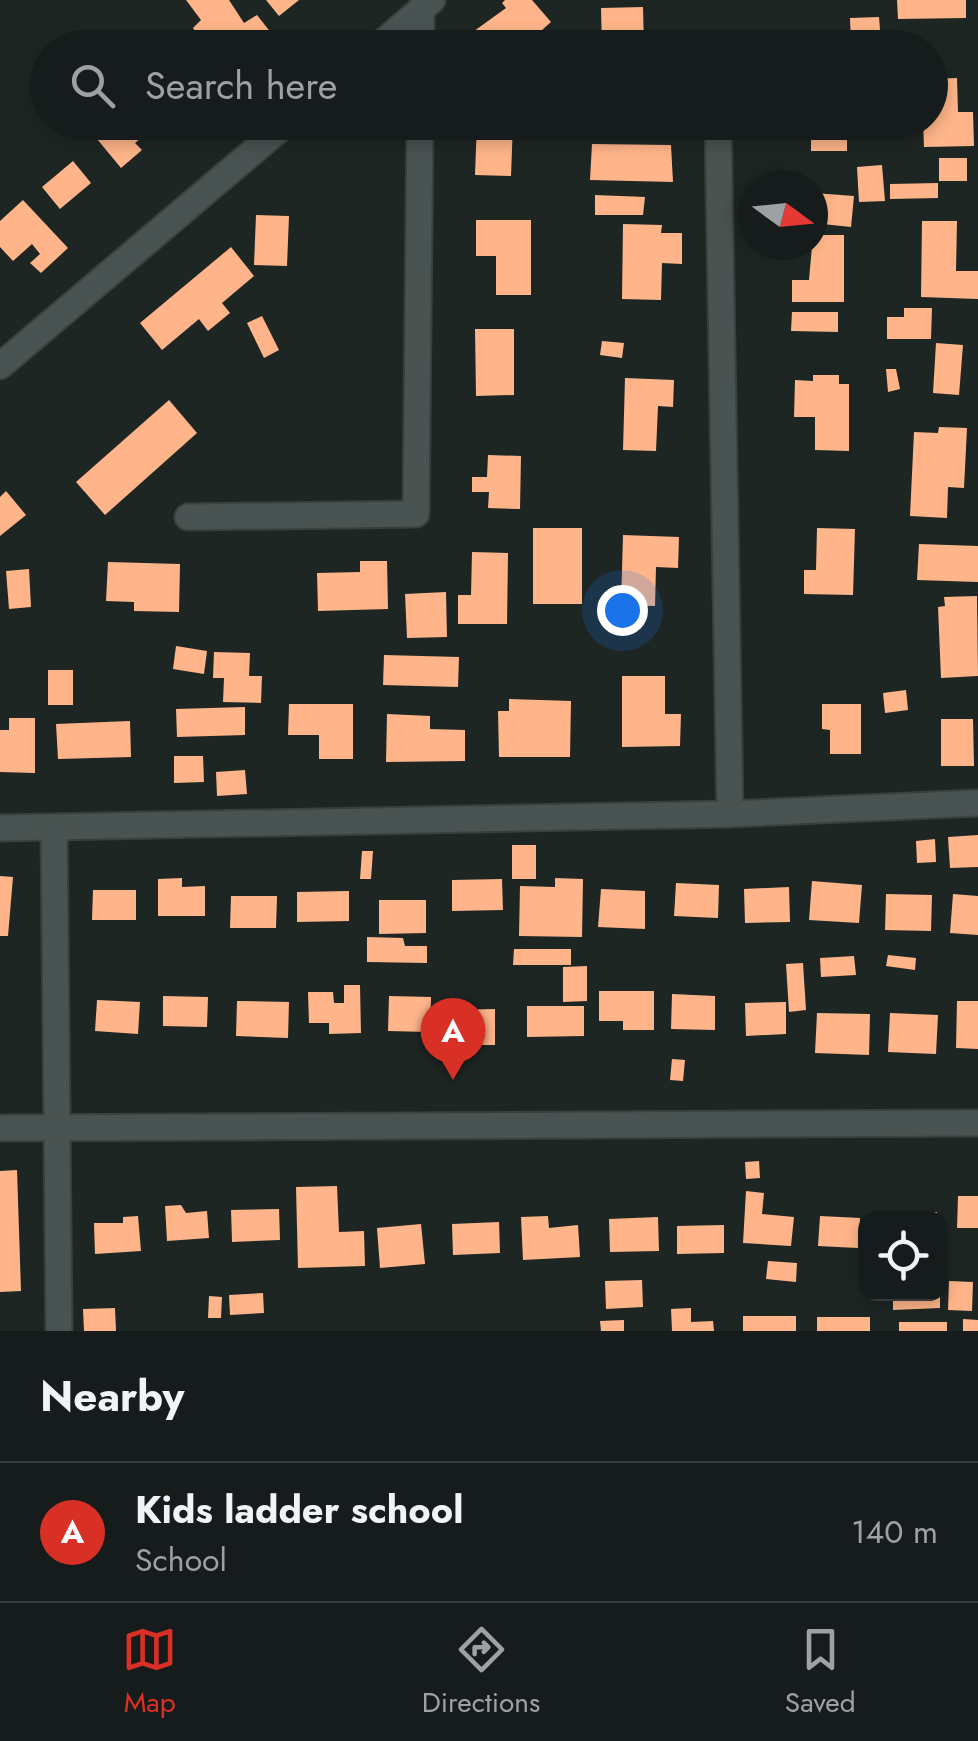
<!DOCTYPE html>
<style>
body{margin:0;font-family:Jost,sans-serif;background:#232928;color:#f1f3f6}
.controls{position:absolute;right:30px;bottom:30px;display:grid;overflow:hidden;border-radius:20px;box-shadow:0 5px 15px #0003}
.controls button{width:90px;height:90px;display:grid;place-items:center;padding:0;border:0;border-bottom:2px solid #353a3a;background:#161c1b;color:#f1f3f6;font:50px sans-serif}
.compass{position:absolute;left:738px;top:170px;width:90px;height:90px;border-radius:50%;background:#161c1b;box-shadow:0 5px 15px #0003;rotate:105deg}
.you{position:absolute;left:622px;top:610px;width:35px;height:35px;margin:-25px;border:8px solid #fff;border-radius:50%;background:#1a73e8;box-shadow:0 0 0 15px #1a73e833}
.badge{display:grid;place-items:center;width:65px;height:65px;border-radius:50%;background:#d93025;color:#fff;font-size:32px;font-weight:700}
.pin{position:absolute;translate:-50% -82px;filter:drop-shadow(0 2px 5px #0008)}
.pin::after{content:'';position:absolute;top:52px;width:35px;height:30px;background:inherit;clip-path:polygon(0 0,100% 0,50% 100%)}
.list{margin:0;padding:0;list-style:none}
h2{display:flex;justify-content:space-between;align-items:center;height:130px;margin:0;padding:0 40px;font-size:42px}
h2 small{font-size:32px;font-weight:400;color:#9ea1a3}
.list li{display:grid;grid-template-columns:65px 1fr auto;gap:30px;align-items:center;box-sizing:border-box;height:140px;padding:0 40px;border-top:2px solid #353a3a}
.list b{display:block;font-size:38px;white-space:nowrap}
.list p{margin:0;font-size:32px;white-space:nowrap;color:#9ea1a3}
.list em{font-size:32px;font-style:normal;color:#9ea1a3}
.icon{flex:none;width:55px;height:55px;fill:none;stroke:currentColor;stroke-width:2;stroke-linecap:round;stroke-linejoin:round}
.map{position:relative;flex:none;width:978px;height:1331px;overflow:hidden}
.search{position:absolute;background:#161c1b;box-shadow:0 5px 15px #0003;left:30px;right:30px;top:30px;height:110px;display:flex;align-items:center;gap:25px;box-sizing:border-box;padding:0 35px;border-radius:55px;color:#9ea1a3;font-size:38px}
.sheet{height:270px;background:#161c1b}
nav{display:flex;justify-content:space-around;align-items:center;box-sizing:border-box;height:140px;border-top:2px solid #353a3a;background:#161c1b;font-size:28px;color:#9ea1a3}
nav a{display:grid;justify-items:center;gap:5px}
nav .on{color:#d93025}
.map>svg:first-child{display:block}
</style>
<div class="map">
<svg width="978" height="1331" viewBox="0 0 978 1331">
<rect width="100%" height="100%" fill="#1e2624"/>
<g fill="#ffb589">
<polygon points="186,0 229,0 244,23 257,15 276,39 265,48 207,48 193,28 201,20"/>
<polygon points="266,0 299,0 279,16"/>
<polygon points="505,0 532,0 551,22 522,48 463,48 467,44 463,39 506,8 502,3"/>
<polygon points="897,0 966,0 966,18 898,19"/>
<polygon points="643,7 644,48 602,48 601,8"/>
<polygon points="879,17 881,42 851,44 850,18"/>
<polygon points="957,78 958,112 973,112 974,146 924,147 923,122 930,122 930,79"/>
<polygon points="115,122 148,122 153,128 135,143 142,150 121,168 97,139"/>
<polygon points="477,122 513,122 511,176 475,175"/>
<polygon points="611,122 643,122 643,128 611,129"/>
<rect x="811" y="122" width="36" height="29"/>
<polygon points="592,144 671,145 673,182 590,180"/>
<rect x="939" y="158" width="28" height="23"/>
<polygon points="73,161 91,183 60,209 42,187"/>
<polygon points="882,165 885,201 859,202 857,167"/>
<polygon points="938,183 938,198 890,199 890,184"/>
<polygon points="814,193 854,196 851,227 813,223"/>
<polygon points="595,195 645,197 643,215 595,215"/>
<polygon points="23,200 68,248 41,273 30,263 40,254 32,244 13,261 0,247 0,221"/>
<polygon points="256,215 289,216 287,266 254,265"/>
<polygon points="476,220 531,220 531,295 496,295 496,256 476,256"/>
<polygon points="922,221 957,221 956,271 978,271 978,299 921,297"/>
<polygon points="623,224 662,225 661,233 682,233 682,264 662,263 661,300 622,299"/>
<polygon points="813,235 844,235 844,302 792,302 792,280 809,280"/>
<polygon points="231,247 254,276 222,303 230,313 208,331 199,319 162,350 140,323"/>
<polygon points="904,308 932,308 931,339 887,339 887,317 904,317"/>
<polygon points="792,312 838,312 838,332 791,331"/>
<polygon points="262,316 279,350 264,358 247,323"/>
<polygon points="475,329 514,329 514,395 476,396"/>
<polygon points="602,341 624,343 622,358 600,355"/>
<polygon points="936,343 963,345 959,395 933,393"/>
<polygon points="886,369 896,369 900,389 888,392"/>
<polygon points="813,375 839,375 839,384 849,384 849,451 815,450 815,417 794,417 795,380 813,381"/>
<polygon points="625,378 674,380 673,407 658,406 656,451 623,450"/>
<polygon points="169,400 197,433 105,515 76,482"/>
<polygon points="939,427 967,428 964,488 948,487 947,518 910,516 914,432 938,433"/>
<polygon points="488,455 521,456 520,509 488,508 489,492 472,492 472,477 487,477"/>
<polygon points="6,491 26,515 0,536 0,497"/>
<rect x="533" y="528" width="49" height="76"/>
<polygon points="817,528 855,529 853,595 804,594 804,570 816,570"/>
<polygon points="623,535 679,537 678,568 656,567 655,606 621,605"/>
<polygon points="919,544 978,546 978,582 917,580"/>
<polygon points="472,552 508,553 507,624 458,624 458,595 471,595"/>
<polygon points="360,561 387,561 388,609 318,611 317,573 360,572"/>
<polygon points="108,562 180,564 179,612 134,611 134,602 106,601"/>
<polygon points="29,569 31,607 9,609 6,571"/>
<polygon points="446,592 447,637 407,638 405,594"/>
<polygon points="977,596 978,676 941,678 938,607 945,606 944,597"/>
<polygon points="176,646 207,651 204,674 173,669"/>
<polygon points="214,652 250,653 249,676 262,676 261,703 223,702 224,678 213,678"/>
<polygon points="384,655 459,657 458,687 383,685"/>
<rect x="48" y="670" width="25" height="35"/>
<polygon points="622,676 665,676 665,714 681,714 680,746 622,747"/>
<polygon points="906,690 908,710 885,713 883,693"/>
<polygon points="509,699 571,701 570,757 499,757 498,711 509,711"/>
<polygon points="289,704 353,704 353,759 319,759 319,735 288,735"/>
<polygon points="822,704 861,704 861,754 830,754 830,730 822,729"/>
<polygon points="245,707 245,735 177,737 176,709"/>
<polygon points="387,714 430,716 430,729 465,730 465,761 386,762"/>
<polygon points="9,718 35,718 35,773 0,772 0,730 9,730"/>
<polygon points="941,719 973,719 974,766 941,766"/>
<polygon points="130,721 131,757 58,759 56,724"/>
<polygon points="174,756 203,756 204,782 174,783"/>
<polygon points="245,770 247,794 217,796 216,772"/>
<polygon points="978,835 978,867 950,868 948,837"/>
<polygon points="935,839 936,862 917,863 916,841"/>
<rect x="512" y="845" width="24" height="34"/>
<polygon points="362,851 373,851 371,879 360,879"/>
<polygon points="0,876 13,877 8,936 0,936"/>
<polygon points="182,878 182,887 205,886 205,916 158,916 158,879"/>
<polygon points="555,878 583,879 582,937 519,936 520,886 555,887"/>
<polygon points="502,879 503,910 452,911 452,880"/>
<polygon points="812,881 862,885 859,923 809,920"/>
<polygon points="676,883 719,885 718,918 674,916"/>
<polygon points="789,887 790,922 745,923 744,889"/>
<polygon points="601,889 645,891 645,929 598,927"/>
<polygon points="93,890 136,890 136,920 92,920"/>
<polygon points="349,891 349,921 297,922 297,892"/>
<polygon points="886,894 932,895 931,931 885,930"/>
<polygon points="953,894 978,896 978,935 950,933"/>
<polygon points="231,896 277,896 276,928 230,928"/>
<polygon points="379,900 426,900 426,933 379,934"/>
<polygon points="367,937 403,938 405,946 427,946 427,963 367,962"/>
<polygon points="514,949 571,949 571,965 513,965"/>
<polygon points="888,955 916,958 915,970 886,966"/>
<polygon points="854,956 856,975 821,977 820,958"/>
<polygon points="803,963 806,1010 789,1012 786,964"/>
<polygon points="587,966 587,1001 563,1002 563,967"/>
<polygon points="344,985 360,985 361,1033 329,1034 329,1023 309,1023 308,992 333,992 334,1003 344,1003"/>
<polygon points="599,991 654,991 654,1030 623,1030 623,1021 599,1021"/>
<polygon points="672,994 715,996 715,1030 671,1029"/>
<polygon points="163,996 208,997 207,1027 163,1026"/>
<polygon points="389,996 431,997 430,1032 388,1031"/>
<polygon points="97,1000 140,1002 138,1034 95,1031"/>
<polygon points="237,1001 289,1002 288,1038 236,1036"/>
<polygon points="957,1001 978,1001 978,1049 956,1048"/>
<polygon points="786,1002 786,1034 746,1036 745,1003"/>
<polygon points="527,1006 584,1006 584,1036 527,1037"/>
<polygon points="495,1009 495,1045 451,1045 450,1010"/>
<polygon points="817,1013 870,1014 869,1055 815,1053"/>
<polygon points="890,1013 938,1015 936,1054 888,1052"/>
<polygon points="672,1059 685,1060 683,1081 670,1080"/>
<polygon points="759,1161 760,1178 746,1179 745,1162"/>
<polygon points="17,1170 21,1291 0,1292 0,1171"/>
<polygon points="337,1186 339,1232 364,1231 365,1266 298,1268 296,1187"/>
<polygon points="746,1191 764,1193 762,1214 794,1217 791,1246 743,1243"/>
<polygon points="958,1196 978,1196 978,1228 957,1228"/>
<polygon points="181,1205 186,1213 207,1211 209,1238 167,1241 165,1206"/>
<polygon points="279,1209 280,1240 232,1242 231,1210"/>
<polygon points="937,1212 937,1218 887,1218 887,1214"/>
<polygon points="138,1216 141,1251 95,1254 94,1223 123,1223 123,1217"/>
<polygon points="548,1216 549,1228 578,1225 580,1257 523,1260 521,1217"/>
<polygon points="820,1216 860,1218 858,1248 818,1246"/>
<polygon points="658,1217 659,1251 610,1252 609,1219"/>
<polygon points="499,1222 500,1253 453,1255 452,1224"/>
<polygon points="421,1224 425,1264 380,1268 377,1228"/>
<polygon points="724,1225 724,1253 677,1254 677,1226"/>
<polygon points="768,1261 797,1263 796,1282 766,1279"/>
<polygon points="642,1280 643,1307 606,1309 605,1281"/>
<polygon points="949,1281 973,1282 972,1311 948,1310"/>
<polygon points="263,1293 264,1313 230,1315 229,1295"/>
<polygon points="893,1294 940,1294 940,1308 893,1310"/>
<polygon points="209,1296 222,1297 221,1318 208,1318"/>
<polygon points="115,1308 116,1331 84,1331 83,1309"/>
<polygon points="691,1308 691,1322 713,1321 714,1331 672,1331 671,1309"/>
<rect x="743" y="1316" width="53" height="15"/>
<rect x="817" y="1317" width="53" height="14"/>
<polygon points="963,1319 978,1320 978,1331 963,1331"/>
<polygon points="624,1320 624,1331 601,1331 600,1321"/>
<rect x="899" y="1322" width="48" height="9"/>
</g>
<g fill="none" stroke-linecap="round" stroke-linejoin="round">
<g stroke="#3a403f" stroke-width="29">
<g id="minor">
<polyline points="376,48 432,0"/>
<polyline points="421,48 421,9"/>
<polyline points="718,122 730,814"/>
<polyline points="0,366 288,122"/>
<polyline points="188,517 416,514 420,122"/>
<polyline points="0,828 730,814 978,803"/>
<polyline points="54,829 59,1331"/>
<polyline points="0,1128 978,1123"/>
</g>
</g>
<use href="#minor" stroke="#495351" stroke-width="25"/>
</g>
</svg>
<div class="controls">
<button><svg class="icon" aria-label="locate" viewBox="0 0 24 24"><circle cx="12" cy="12" r="6"/><path d="M12 2v4M12 18v4M2 12h4M18 12h4"/></svg></button>
</div>
<svg class="compass" viewBox="-18 -18 36 36"><path d="M0-13l5 13h-10z" fill="#e53935"/><path d="M0 13l5-13h-10z" fill="#9ea1a3"/></svg>
<div class="you"></div>
<div class="pin badge" style="left:453px;top:1080px">A</div>
<div class="search"><svg class="icon" aria-label="search" viewBox="0 0 24 24"><circle cx="10" cy="10" r="6"/><path d="M15 15l6 6"/></svg>Search here</div>
</div>
<section class="sheet">
<h2>Nearby<small></small></h2>
<ul class="list">
<li><span class="badge">A</span><div><b>Kids ladder school</b><p>School</p></div><em>140 m</em></li>
</ul>
</section>
<nav>
<a class="on"><svg class="icon" aria-label="map" viewBox="0 0 24 24"><path d="M3 6l6-2 6 2 6-2v14l-6 2-6-2-6 2zM9 4v14M15 6v14"/></svg>Map</a>
<a><svg class="icon" aria-label="directions" viewBox="0 0 24 24"><path d="M12 3l9 9-9 9-9-9zM9 14v-3h6M13 9l2 2-2 2"/></svg>Directions</a>
<a><svg class="icon" aria-label="saved" viewBox="0 0 24 24"><path d="M7 4h10v16l-5-4-5 4z"/></svg>Saved</a>
</nav>
